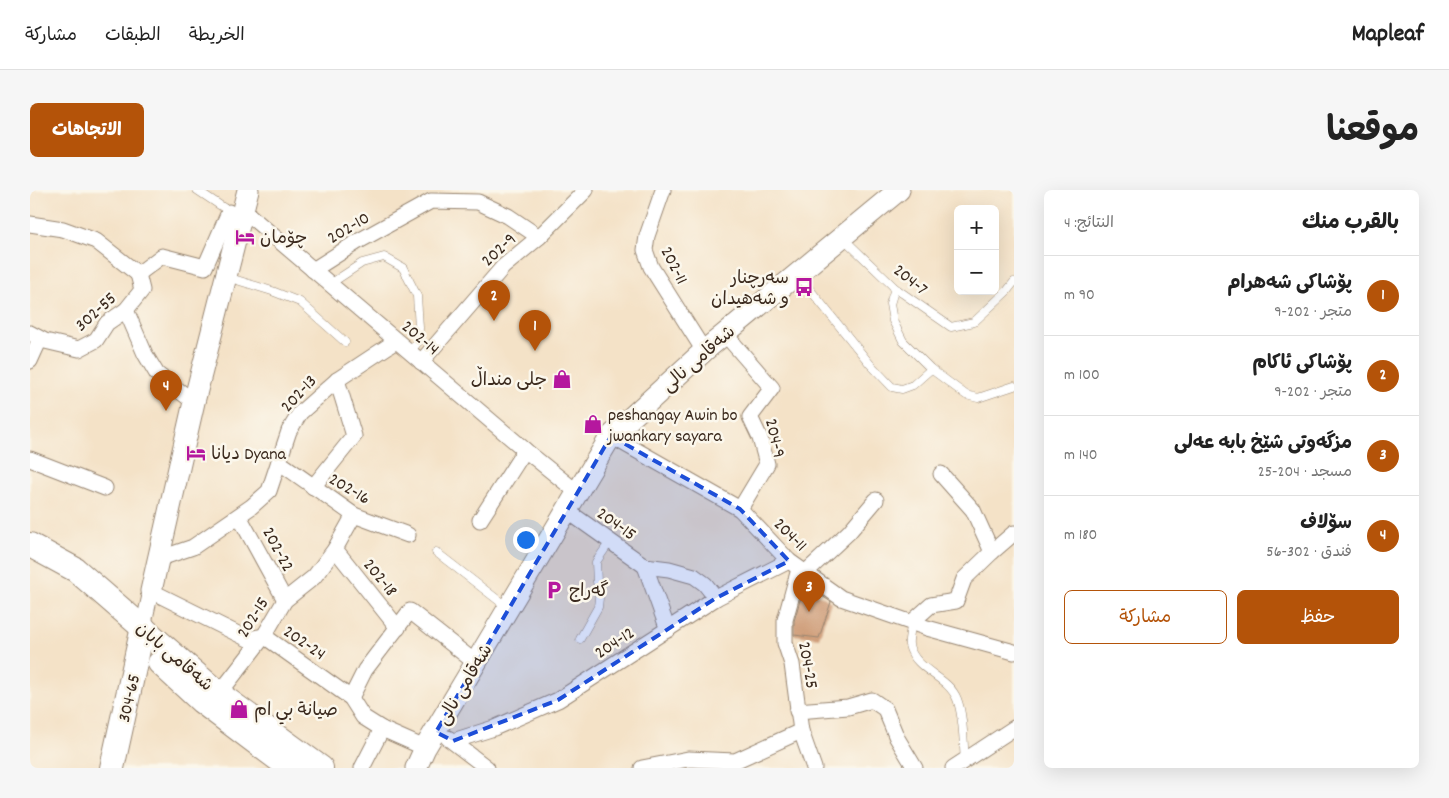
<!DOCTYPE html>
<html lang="ar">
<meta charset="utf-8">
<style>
body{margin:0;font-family:Dekko,"Playpen Sans Arabic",sans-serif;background:#f6f6f6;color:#222;direction:rtl}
.controls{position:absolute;right:15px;top:15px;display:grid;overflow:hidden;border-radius:8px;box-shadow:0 5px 20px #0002}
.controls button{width:45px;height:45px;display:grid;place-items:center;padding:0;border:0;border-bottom:1px solid #e0e0e0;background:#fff;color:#222;font:25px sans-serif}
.you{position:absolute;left:495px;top:349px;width:18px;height:18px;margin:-12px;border:4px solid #fff;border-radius:50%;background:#1a73e8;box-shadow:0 0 0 8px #1a73e833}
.badge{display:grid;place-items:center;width:32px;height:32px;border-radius:50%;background:#b45309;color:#fff;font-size:16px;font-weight:700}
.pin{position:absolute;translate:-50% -41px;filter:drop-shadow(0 1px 2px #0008)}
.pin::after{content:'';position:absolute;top:26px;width:18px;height:15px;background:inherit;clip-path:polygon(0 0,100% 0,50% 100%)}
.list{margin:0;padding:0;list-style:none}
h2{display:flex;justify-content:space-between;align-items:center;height:65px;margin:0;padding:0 20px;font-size:21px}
h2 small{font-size:16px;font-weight:400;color:#767676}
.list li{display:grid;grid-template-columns:32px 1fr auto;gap:15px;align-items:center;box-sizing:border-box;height:80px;padding:0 20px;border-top:1px solid #e0e0e0}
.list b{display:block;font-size:19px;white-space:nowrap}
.list p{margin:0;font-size:16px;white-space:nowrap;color:#767676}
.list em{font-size:16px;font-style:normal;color:#767676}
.actions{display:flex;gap:10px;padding:15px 20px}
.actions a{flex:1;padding:11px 0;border:1px solid #b45309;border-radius:8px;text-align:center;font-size:18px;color:#b45309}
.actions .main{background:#b45309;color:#fff}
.map{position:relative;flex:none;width:984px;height:578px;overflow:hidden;direction:ltr;border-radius:8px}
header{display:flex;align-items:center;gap:30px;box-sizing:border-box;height:70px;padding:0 25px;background:#fff;border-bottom:1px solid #e0e0e0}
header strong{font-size:24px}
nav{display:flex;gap:28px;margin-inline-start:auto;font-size:18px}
.intro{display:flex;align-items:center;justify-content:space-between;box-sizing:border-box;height:120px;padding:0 30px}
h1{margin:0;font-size:35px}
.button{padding:12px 22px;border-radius:8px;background:#b45309;color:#fff;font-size:18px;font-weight:700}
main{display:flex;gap:30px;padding:0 30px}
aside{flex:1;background:#fff;border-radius:8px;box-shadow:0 5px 20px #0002}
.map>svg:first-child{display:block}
</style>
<header>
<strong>Mapleaf</strong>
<nav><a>الخريطة</a><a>الطبقات</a><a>مشاركة</a></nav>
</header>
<div class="intro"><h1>موقعنا</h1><a class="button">الاتجاهات</a></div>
<main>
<aside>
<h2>بالقرب منك<small>النتائج: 4</small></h2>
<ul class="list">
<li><span class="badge">1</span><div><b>پۆشاکی شەھرام</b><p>متجر · 202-9</p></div><em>90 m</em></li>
<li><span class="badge">2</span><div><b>پۆشاکی ئاکام</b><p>متجر · 202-9</p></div><em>100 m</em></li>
<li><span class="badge">3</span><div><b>مزگەوتی شێخ بابە عەلی</b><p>مسجد · 204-25</p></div><em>140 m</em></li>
<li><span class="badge">4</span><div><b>سۆلاف</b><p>فندق · 302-56</p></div><em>180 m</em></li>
</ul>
<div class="actions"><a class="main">حفظ</a><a>مشاركة</a></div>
</aside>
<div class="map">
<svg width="984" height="578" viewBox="0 0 984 578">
<rect width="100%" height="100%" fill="#fbf7ec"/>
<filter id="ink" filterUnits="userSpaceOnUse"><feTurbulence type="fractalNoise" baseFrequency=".02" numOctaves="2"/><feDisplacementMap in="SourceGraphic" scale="10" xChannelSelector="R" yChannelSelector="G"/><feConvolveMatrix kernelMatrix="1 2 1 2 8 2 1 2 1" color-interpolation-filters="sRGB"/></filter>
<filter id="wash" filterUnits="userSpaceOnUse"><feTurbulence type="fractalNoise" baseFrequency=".0096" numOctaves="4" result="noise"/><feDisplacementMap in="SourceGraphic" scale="20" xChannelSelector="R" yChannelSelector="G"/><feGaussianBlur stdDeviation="1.12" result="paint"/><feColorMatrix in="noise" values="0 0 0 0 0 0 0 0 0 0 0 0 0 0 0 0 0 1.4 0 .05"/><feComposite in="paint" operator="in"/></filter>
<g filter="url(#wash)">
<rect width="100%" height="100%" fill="#f4e2c7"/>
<g id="blocks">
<polygon fill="#cd9a75" points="773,400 792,406 801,412 789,448 764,445 764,431"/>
</g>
</g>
<g filter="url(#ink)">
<use href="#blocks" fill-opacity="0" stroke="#988672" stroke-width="1"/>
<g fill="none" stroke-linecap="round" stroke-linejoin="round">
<g stroke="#988672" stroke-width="9">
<g id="lane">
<polyline points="167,0 200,22"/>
<polyline points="813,48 865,98 921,137 944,132 977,101 984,92"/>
<polyline points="769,86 840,174 862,197 872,199 883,195 901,179"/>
<polyline points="197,87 242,101 270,112 315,152"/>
<polyline points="300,94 332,73 354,67 373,78 387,106 389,138 388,152 380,162"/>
<polyline points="865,98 860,114 863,131 873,151 901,179 936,205 948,208 984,196"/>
<polyline points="406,362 477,417"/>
<path d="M882,432c-1,7 -4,17 -3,23 6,26 39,31 48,54 7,18 6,42 8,61"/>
<polyline points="550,449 568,417 570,399 567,392 566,372 581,350"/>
</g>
</g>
<g stroke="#988672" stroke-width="17">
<g id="street">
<polyline points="633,0 617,46 615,60 621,77 674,161"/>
<polyline points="213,20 495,260 547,302"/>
<polyline points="0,34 33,39 66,51 108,84"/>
<polyline points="283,80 327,52 401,11 448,12 478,26 509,47"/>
<polyline points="108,84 132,66 175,77 199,22"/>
<polyline points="96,120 115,164 127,184 164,212"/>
<polyline points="0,143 15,151 49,159 66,150 77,133 96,120 112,100 108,84"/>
<polyline points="695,144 742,198 720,227 730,248 737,274 710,319"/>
<polyline points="0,171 10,149"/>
<polyline points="391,172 473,77 509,47 556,0"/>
<polyline points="581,246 710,319 759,371 811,408 897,438 984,462"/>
<polyline points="0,269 75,298"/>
<polyline points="249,272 324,325 378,345"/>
<polyline points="283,297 324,246 307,190"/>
<polyline points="536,320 615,376 639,379 664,386 675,394 686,408"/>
<polyline points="209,326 255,410"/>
<polyline points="450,330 495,260"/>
<polyline points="305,359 368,438"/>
<polyline points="962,362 984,343"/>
<polyline points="128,369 163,357 221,317 239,301 259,241 270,223 307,190 366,151"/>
<polyline points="615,376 638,440"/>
<polyline points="769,379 755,430 755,453 762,474 771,541 784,578"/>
<polyline points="775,383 819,342 846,310"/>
<polyline points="882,432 901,415 926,411 934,389 962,362 943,320 911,284"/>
<polyline points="113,437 121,401 218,449 234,446 321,508 333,527 352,539 395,558"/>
<polyline points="189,504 234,446 255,410 284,387 305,359 324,325"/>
<polyline points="321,508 335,480 380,421 446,473"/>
<polyline points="767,521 818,517 842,510 855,519 867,548 885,578"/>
<polyline points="418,548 457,578"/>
<polyline points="423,551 464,538 528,510 686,408 759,371"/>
<polyline points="332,578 352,539"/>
<polyline points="612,578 658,569 705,571 771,541"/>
<polyline points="923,578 984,538"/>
</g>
</g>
<g stroke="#988672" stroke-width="23">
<g id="secondary">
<polyline points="121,401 164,212 218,0"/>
<polyline points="386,578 395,558 581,246 674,161 869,0"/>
</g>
</g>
<g stroke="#988672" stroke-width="26">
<g id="primary">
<polyline points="0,355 46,380 189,504 291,578"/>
<polyline points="130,473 171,511 260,578"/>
<polyline points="82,578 113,437"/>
</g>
</g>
<use href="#lane" stroke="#fff" stroke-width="8"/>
<use href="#street" stroke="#fff" stroke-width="15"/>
<use href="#secondary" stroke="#fff" stroke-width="21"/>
<use href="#primary" stroke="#fff" stroke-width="24"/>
</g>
</g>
<path fill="#1d4ed8" fill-opacity="0.2" stroke="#1d4ed8" stroke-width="4" stroke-dasharray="10 6" stroke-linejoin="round" d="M581,246l129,73 49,52 -73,37 -158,102 -105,41 -17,-9z"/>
<defs>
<g id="hotel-bare" transform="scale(1.5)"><path d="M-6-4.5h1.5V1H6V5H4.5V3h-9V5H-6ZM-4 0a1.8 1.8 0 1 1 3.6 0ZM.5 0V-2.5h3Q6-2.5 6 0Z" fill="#b5179e" stroke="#fbf7ec" stroke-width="2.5" paint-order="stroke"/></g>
<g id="bus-bare" transform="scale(1.5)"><path d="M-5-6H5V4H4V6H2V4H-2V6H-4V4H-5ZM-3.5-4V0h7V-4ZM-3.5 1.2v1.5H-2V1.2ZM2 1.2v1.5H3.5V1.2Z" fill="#b5179e" stroke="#fbf7ec" stroke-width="2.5" paint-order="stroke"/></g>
<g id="shop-bare" transform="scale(1.5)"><path d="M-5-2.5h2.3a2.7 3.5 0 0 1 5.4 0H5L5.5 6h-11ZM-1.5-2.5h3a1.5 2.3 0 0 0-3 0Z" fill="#b5179e" stroke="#fbf7ec" stroke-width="2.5" paint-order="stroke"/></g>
<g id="parking-bare" transform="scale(1.5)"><path d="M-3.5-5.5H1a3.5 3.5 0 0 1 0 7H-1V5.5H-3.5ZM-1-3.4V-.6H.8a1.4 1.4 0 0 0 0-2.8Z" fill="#b5179e" stroke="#fbf7ec" stroke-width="2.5" paint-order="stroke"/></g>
</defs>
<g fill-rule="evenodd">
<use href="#hotel-bare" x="215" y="47"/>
<use href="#bus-bare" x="774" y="97"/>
<use href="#shop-bare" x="532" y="189"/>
<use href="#shop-bare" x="563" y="234"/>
<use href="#hotel-bare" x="166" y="263"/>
<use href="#parking-bare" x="524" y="400"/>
<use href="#shop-bare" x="209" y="519"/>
</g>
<g text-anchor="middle" stroke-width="5" stroke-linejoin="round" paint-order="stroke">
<g font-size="18" fill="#3b2a1e" stroke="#fbf7ec">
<text transform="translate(318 37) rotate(-31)" y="6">202-10</text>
<text transform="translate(468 59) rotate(-43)" y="6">202-9</text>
<text transform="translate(645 75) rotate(63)" y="6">202-11</text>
<text transform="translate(881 89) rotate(39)" y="6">204-7</text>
<text transform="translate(65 121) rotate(-42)" y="6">302-55</text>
<text transform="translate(391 147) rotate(40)" y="6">202-14</text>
<text transform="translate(668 168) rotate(-41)" y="6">شەقامی نالی</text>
<text transform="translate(268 203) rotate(-47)" y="6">202-13</text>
<text transform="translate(746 248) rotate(77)" y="6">204-9</text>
<text transform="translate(320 298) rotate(31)" y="6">202-16</text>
<text transform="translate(587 333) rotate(35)" y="6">204-15</text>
<text transform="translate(761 344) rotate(45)" y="6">204-11</text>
<text transform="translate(249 359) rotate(62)" y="6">202-22</text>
<text transform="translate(351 387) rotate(51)" y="6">202-18</text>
<text transform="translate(222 427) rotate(-58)" y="6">202-15</text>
<text transform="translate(275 452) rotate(35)" y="6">202-24</text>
<text transform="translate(584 452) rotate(-33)" y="6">204-12</text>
<text transform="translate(145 466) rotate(41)" y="6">شەقامی بابان</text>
<text transform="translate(779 475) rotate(80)" y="6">204-25</text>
<text transform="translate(434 494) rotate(-59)" y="6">شەقامی نالی</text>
<text transform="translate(98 508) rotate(-77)" y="6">304-65</text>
</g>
<g font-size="18" fill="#3b2a1e" stroke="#fbf7ec" text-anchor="start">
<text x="230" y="53">چۆمان</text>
<text x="759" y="93" text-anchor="end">سەرچنار<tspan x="759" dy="21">و شەهیدان</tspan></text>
<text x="517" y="195" text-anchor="end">جلی منداڵ</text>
<text x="578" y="230">peshangay Awin bo<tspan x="578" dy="21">jwankary sayara</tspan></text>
<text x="181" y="269">دیانا Dyana</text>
<text x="539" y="406">گەراج</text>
<text x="224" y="525">صيانة بي ام</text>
</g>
</g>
</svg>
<div class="controls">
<button>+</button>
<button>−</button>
</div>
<div class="you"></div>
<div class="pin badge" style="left:505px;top:161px">1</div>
<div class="pin badge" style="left:464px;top:131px">2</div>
<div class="pin badge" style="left:779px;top:422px">3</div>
<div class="pin badge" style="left:136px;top:221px">4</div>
</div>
</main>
